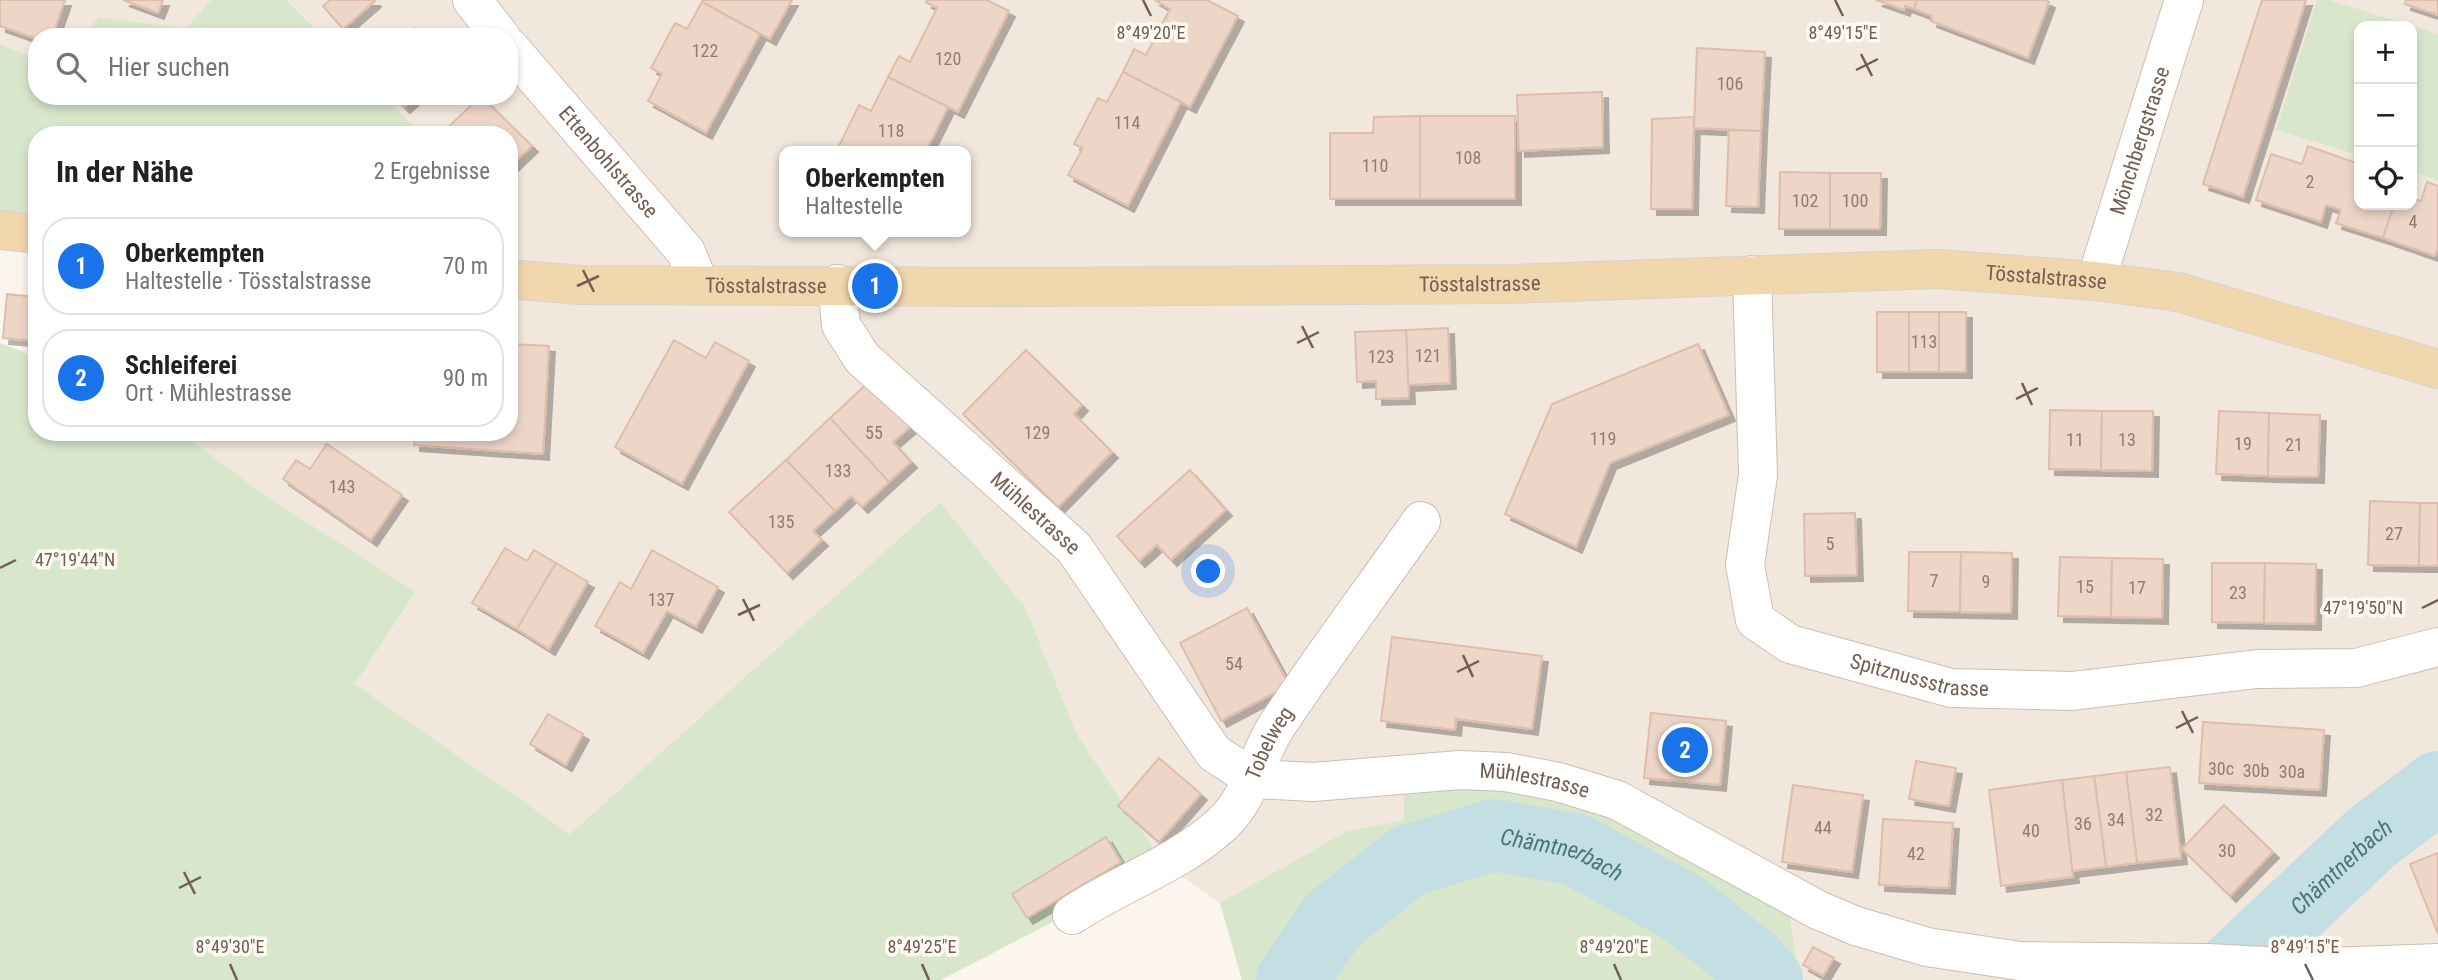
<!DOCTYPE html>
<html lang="de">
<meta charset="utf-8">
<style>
body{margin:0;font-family:"Roboto Condensed",sans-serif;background:#f6f6f6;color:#202124}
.controls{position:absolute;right:21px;top:21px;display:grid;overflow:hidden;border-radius:14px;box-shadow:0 4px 10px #0003}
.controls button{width:63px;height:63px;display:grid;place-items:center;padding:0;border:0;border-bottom:2px solid #e0e0e0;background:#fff;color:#202124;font:35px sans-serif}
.you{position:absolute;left:1209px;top:572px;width:24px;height:24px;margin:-18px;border:5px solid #fff;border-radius:50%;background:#1a73e8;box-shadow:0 0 0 10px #1a73e833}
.badge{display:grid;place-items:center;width:46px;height:46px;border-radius:50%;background:#1a73e8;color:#fff;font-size:23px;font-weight:700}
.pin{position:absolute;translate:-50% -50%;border:4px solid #fff;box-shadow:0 2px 7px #0006}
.popup{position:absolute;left:779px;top:146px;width:192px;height:91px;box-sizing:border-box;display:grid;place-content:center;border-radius:14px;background:#fff;filter:drop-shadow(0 2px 5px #0005);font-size:23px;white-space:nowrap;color:#757577}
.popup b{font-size:26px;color:#202124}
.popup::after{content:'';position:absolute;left:50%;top:100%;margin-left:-14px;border:14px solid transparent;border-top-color:#fff}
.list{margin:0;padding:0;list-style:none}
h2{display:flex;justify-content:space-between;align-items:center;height:91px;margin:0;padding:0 28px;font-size:30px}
h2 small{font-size:23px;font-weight:400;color:#757577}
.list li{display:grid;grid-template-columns:46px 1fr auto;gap:21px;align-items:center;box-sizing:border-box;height:98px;margin:0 14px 14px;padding:0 14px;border:2px solid #e0e0e0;border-radius:28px}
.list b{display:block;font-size:26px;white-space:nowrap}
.list p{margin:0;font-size:23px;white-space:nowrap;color:#757577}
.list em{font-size:23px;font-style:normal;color:#757577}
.icon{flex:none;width:38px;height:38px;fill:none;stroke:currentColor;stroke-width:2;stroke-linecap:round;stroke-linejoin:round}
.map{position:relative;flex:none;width:2438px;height:980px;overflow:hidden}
.search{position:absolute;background:#fff;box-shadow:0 4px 10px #0003;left:28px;top:28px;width:490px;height:77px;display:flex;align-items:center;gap:18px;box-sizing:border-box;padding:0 24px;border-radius:28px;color:#757577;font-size:26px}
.panel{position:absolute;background:#fff;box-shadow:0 4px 10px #0003;left:28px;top:126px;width:490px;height:315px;border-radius:28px}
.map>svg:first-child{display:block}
</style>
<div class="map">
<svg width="2438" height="980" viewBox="0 0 2438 980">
<defs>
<filter id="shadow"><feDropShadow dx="6" dy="6" stdDeviation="0" flood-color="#0004"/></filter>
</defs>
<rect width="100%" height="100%" fill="#fbf5ed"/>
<g fill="#f2e7dc" fill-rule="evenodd">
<polygon points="0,0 211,0 186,28 100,17 83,37 37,37 37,59 0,44"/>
<path d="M287,0h2151v980h-639l-12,-85 -383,-75 -57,11 -127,72 -56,-39 -87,-129 -51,-126 -86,-107 -370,332 -215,-150 61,-91 -147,-95 -90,-66h330v-297h-87l-38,-39h125v-59h-185zM2359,26h53v179h-53zM784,151h182v81h-182z"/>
</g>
<g fill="#d8e7cc">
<polygon points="211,0 287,0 324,37 83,37 99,17 186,28"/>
<polygon points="2317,0 2329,0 2438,34 2438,180 2412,172 2412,26 2359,26 2359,155 2276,130"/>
<polygon points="0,44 37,59 37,96 384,96 422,135 37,135 37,234 0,230"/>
<polygon points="0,343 37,357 37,432 179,432 269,498 416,592 355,684 570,834 940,502 1026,609 1077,735 1164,864 941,980 0,980"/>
<polygon points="1506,772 1787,895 1799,980 1242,980 1220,903 1347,831 1404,820 1403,773"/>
</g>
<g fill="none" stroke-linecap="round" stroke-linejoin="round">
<g stroke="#c3dfe3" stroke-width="72">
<path id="s1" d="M1292,980l41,-60 75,-59 86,-26 82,15 107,58 69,55 15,17"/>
<path id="s2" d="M2220,980l151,-142 67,-51"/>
</g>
</g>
<g fill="#edd6c7" stroke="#debdaa" stroke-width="2" filter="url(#shadow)">
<polygon points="0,0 65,0 52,37 37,39 0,26"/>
<polygon points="123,0 163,0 158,13"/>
<polygon points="330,0 374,0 375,1 343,29 323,6"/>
<polygon points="703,0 792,0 770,39 702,2"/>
<polygon points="927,0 987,0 1009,11 958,112 888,77 899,56 910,62 937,8 926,2"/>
<polygon points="1155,0 1207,0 1238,16 1190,107 1123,72 1134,49 1146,55 1170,9"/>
<polygon points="1876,0 1917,0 1914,9 1905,6 1904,10"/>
<polygon points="1917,0 2045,0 2049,2 2028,58 1931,21 1932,16 1914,9"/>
<polygon points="2262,0 2306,0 2243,197 2203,184"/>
<polygon points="2406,0 2438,0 2438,15 2405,4"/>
<polygon points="702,2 760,34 706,133 648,101 662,74 651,68 675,23 687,29"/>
<polygon points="414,28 422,37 405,37"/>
<polygon points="1697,48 1765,52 1761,131 1694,128"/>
<polygon points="1123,72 1181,102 1128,206 1068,175 1083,148 1074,144 1098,98 1107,102"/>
<polygon points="888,77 948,107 926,151 837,150 859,105 871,111"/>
<polygon points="1602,92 1603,147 1519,151 1517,95"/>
<polygon points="393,96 416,96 404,107"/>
<polygon points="481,96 532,146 509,168 509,135 442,133"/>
<rect x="1420" y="116" width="95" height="83"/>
<polygon points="1420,116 1420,199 1330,199 1330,133 1373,133 1374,117"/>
<polygon points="1694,117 1692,209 1651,209 1652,119"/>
<polygon points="1729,130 1761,131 1758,207 1726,206"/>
<polygon points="2308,146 2359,164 2359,205 2394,205 2383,238 2336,223 2341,210 2326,205 2321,222 2256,200 2271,154 2302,164"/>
<polygon points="1780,172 1830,173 1830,229 1779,229"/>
<polygon points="1830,173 1881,173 1880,229 1830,229"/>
<polygon points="2427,182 2438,186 2438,247 2435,256 2383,238 2394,205 2412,205 2412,198 2421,201"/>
<polygon points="7,294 37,297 37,341 3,338"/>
<rect x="1877" y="312" width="32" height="60"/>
<rect x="1909" y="312" width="30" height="60"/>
<rect x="1939" y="312" width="27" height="60"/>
<polygon points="1448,328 1450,383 1408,385 1406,330"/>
<polygon points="1406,330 1409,398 1376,399 1376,381 1357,382 1355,332"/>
<polygon points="674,340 706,358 715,342 749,361 682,484 615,447"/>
<polygon points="509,344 549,346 543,454 414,445 415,432 509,432"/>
<polygon points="1698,344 1729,415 1610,463 1576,547 1505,514 1552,404"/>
<polygon points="1026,350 1082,405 1074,414 1112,452 1058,507 963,414"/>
<polygon points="872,379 914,424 893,442 911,462 889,482 830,418"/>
<polygon points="2050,410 2102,411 2101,470 2049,469"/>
<polygon points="2102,411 2153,411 2152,471 2101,470"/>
<polygon points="2219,411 2269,413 2268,476 2216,474"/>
<polygon points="2269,413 2320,415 2318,477 2268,476"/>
<polygon points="830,418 889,482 862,507 851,496 835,511 786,460"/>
<polygon points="327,444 402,495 371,540 283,479 296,460 310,469"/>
<polygon points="786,460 835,511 813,531 822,540 787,573 729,512"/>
<polygon points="1190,470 1226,510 1171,560 1157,545 1139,561 1117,536"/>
<polygon points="2370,501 2420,503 2419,566 2368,565"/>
<polygon points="2420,503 2438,503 2438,566 2419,566"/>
<polygon points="1855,513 1857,575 1805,576 1804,514"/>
<polygon points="505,548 527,561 534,550 556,563 517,629 472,603"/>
<polygon points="652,550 718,587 696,627 667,611 643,653 595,626 620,582 631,589"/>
<polygon points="1909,552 1961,552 1960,612 1908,611"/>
<polygon points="1961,552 2012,553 2011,613 1960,612"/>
<polygon points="2060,557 2112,558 2111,617 2058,616"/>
<polygon points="2112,558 2163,559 2162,618 2111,617"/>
<polygon points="556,563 588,582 549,649 517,629"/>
<polygon points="2212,563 2265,563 2264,623 2212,622"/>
<polygon points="2265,563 2316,564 2315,624 2264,623"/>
<polygon points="1247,608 1289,685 1221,721 1180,643"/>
<polygon points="1392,637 1542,656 1532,729 1456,719 1455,730 1381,721"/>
<polygon points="1651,713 1726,721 1720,785 1644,778"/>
<polygon points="548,714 583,734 566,765 530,744"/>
<polygon points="2203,722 2324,730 2320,790 2199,783"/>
<polygon points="1159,758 1201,794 1159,842 1118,806"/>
<polygon points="1916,761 1956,768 1949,806 1909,799"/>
<polygon points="2170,767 2181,858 2137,863 2126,772"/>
<polygon points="2126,772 2137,863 2106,867 2094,776"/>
<polygon points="2094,776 2106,867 2072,871 2062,780"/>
<polygon points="2062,780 2073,877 2001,886 1989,790"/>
<polygon points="1793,785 1863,795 1852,872 1782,862"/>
<polygon points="2224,805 2273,852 2230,896 2182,849"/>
<polygon points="1883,819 1953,823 1949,888 1879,885"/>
<polygon points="1106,837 1121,862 1027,918 1012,894"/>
<polygon points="2438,853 2438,934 2410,864"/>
<polygon points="1813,947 1834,958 1823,976 1803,965"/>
</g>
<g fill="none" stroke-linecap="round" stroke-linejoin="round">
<g stroke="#ccbeb3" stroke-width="40">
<g id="minor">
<polyline points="472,0 501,37"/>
<path id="s3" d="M509,47l177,205 13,32"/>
<path id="s4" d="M1752,275l6,200 -13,90 10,55 35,24 161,44 121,3 185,-22 99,-1 82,-21"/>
<path id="s5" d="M2096,281l88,-281"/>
<path id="s6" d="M837,284l4,41 21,33 212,190 140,205 40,26 59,3 147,-12 46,2 52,10 59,18 201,110 38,16 71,21 93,14 188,2 94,5 136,-5"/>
<path id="s7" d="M1072,915c48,-32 107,-51 150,-91 29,-26 34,-66 54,-97 46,-70 97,-137 145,-206"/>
</g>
</g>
<g stroke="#d8d2cf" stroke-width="40">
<g id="major">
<polyline points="0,230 37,234"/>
<path id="s8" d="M509,279l71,6 422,2 508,-3 428,-15 158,12 82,11 260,77"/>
</g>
</g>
<use href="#minor" stroke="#fff" stroke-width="38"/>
<use href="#major" stroke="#f1d7ae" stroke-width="38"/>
</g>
<path fill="none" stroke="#745d52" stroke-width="2.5" d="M1143,0l8,16M1835,0l8,16M1861,54l11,22M1856,70l22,-11M583,270l11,22M577,286l22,-10M1302,326l11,22M1297,343l22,-11M2022,383l10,22M2016,399l22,-11M0,568l16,-8M743,599l11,22M2422,608l16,-8M738,615l22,-10M1463,655l10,22M1457,672l22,-11M2182,711l11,22M2176,728l22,-11M184,872l11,22M179,888l22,-11M230,964l7,16M922,964l7,16M1614,964l7,16M2305,964l8,16"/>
<g text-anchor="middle" stroke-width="7" stroke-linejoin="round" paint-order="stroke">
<g font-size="18" fill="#927b6f">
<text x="705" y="57">122</text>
<text x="948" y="65">120</text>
<text x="1730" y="90">106</text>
<text x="1127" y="129">114</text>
<text x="891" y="137">118</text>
<text x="1468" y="164">108</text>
<text x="1375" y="172">110</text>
<text x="2310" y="188">2</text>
<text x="1805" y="207">102</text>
<text x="1855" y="207">100</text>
<text x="2413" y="228">4</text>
<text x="1924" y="348">113</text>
<text x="1428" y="362">121</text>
<text x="1381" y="363">123</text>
<text x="874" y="439">55</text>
<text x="1037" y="439">129</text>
<text x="1603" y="445">119</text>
<text x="2075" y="446">11</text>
<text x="2127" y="446">13</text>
<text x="2243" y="450">19</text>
<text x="2294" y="451">21</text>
<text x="838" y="477">133</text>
<text x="342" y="493">143</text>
<text x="781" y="528">135</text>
<text x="2394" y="540">27</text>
<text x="1830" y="550">5</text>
<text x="1934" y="587">7</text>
<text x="1986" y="588">9</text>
<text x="2085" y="593">15</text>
<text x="2137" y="594">17</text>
<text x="2238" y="599">23</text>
<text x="661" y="606">137</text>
<text x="1234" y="670">54</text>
<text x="2221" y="775">30c</text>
<text x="2256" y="777">30b</text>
<text x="2292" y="778">30a</text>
<text x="2154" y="821">32</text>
<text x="2116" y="826">34</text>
<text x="2083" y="830">36</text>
<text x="1823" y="834">44</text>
<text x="2031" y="837">40</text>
<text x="2227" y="857">30</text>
<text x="1916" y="860">42</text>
</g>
<g font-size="21" fill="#745d52" stroke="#fdf9f3">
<text dy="7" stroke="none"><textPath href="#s5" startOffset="147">Mönchbergstrasse</textPath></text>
<text dy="7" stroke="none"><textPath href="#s3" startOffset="152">Ettenbohlstrasse</textPath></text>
<text dy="7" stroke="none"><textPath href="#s8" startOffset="1538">Tösstalstrasse</textPath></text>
<text dy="7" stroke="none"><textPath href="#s8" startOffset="971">Tösstalstrasse</textPath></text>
<text dy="7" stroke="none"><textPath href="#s8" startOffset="257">Tösstalstrasse</textPath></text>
<text dy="7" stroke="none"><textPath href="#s6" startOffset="313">Mühlestrasse</textPath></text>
<text dy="7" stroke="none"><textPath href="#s4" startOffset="523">Spitznussstrasse</textPath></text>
<text dy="7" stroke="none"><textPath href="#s7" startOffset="270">Tobelweg</textPath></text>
<text dy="7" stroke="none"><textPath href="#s6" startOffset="943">Mühlestrasse</textPath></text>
</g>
<g font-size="23" font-style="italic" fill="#4a757d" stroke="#fdf9f3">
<text dy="8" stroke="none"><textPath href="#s1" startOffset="329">Chämtnerbach</textPath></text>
<text dy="8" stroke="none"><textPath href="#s2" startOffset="166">Chämtnerbach</textPath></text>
</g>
</g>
<g font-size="18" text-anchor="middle" fill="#745d52" stroke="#fdf9f3" stroke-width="7" stroke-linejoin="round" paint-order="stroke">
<text x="1151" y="39">8°49'20"E</text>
<text x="1843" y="39">8°49'15"E</text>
<text x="75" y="566">47°19'44"N</text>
<text x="2363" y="614">47°19'50"N</text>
<text x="230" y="953">8°49'30"E</text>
<text x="922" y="953">8°49'25"E</text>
<text x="1614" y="953">8°49'20"E</text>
<text x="2305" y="953">8°49'15"E</text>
</g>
</svg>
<div class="controls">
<button>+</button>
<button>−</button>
<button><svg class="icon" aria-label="locate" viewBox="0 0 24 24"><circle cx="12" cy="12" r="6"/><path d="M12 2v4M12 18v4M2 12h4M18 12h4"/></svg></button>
</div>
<div class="you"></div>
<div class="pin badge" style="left:875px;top:286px">1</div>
<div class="popup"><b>Oberkempten</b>Haltestelle</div>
<div class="pin badge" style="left:1685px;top:750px">2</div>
<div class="search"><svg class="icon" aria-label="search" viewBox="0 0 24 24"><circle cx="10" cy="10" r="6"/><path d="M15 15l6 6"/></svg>Hier suchen</div>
<section class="panel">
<h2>In der Nähe<small>2 Ergebnisse</small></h2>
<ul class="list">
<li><span class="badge">1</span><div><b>Oberkempten</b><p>Haltestelle · Tösstalstrasse</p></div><em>70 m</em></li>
<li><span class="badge">2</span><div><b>Schleiferei</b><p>Ort · Mühlestrasse</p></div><em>90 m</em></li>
</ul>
</section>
</div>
